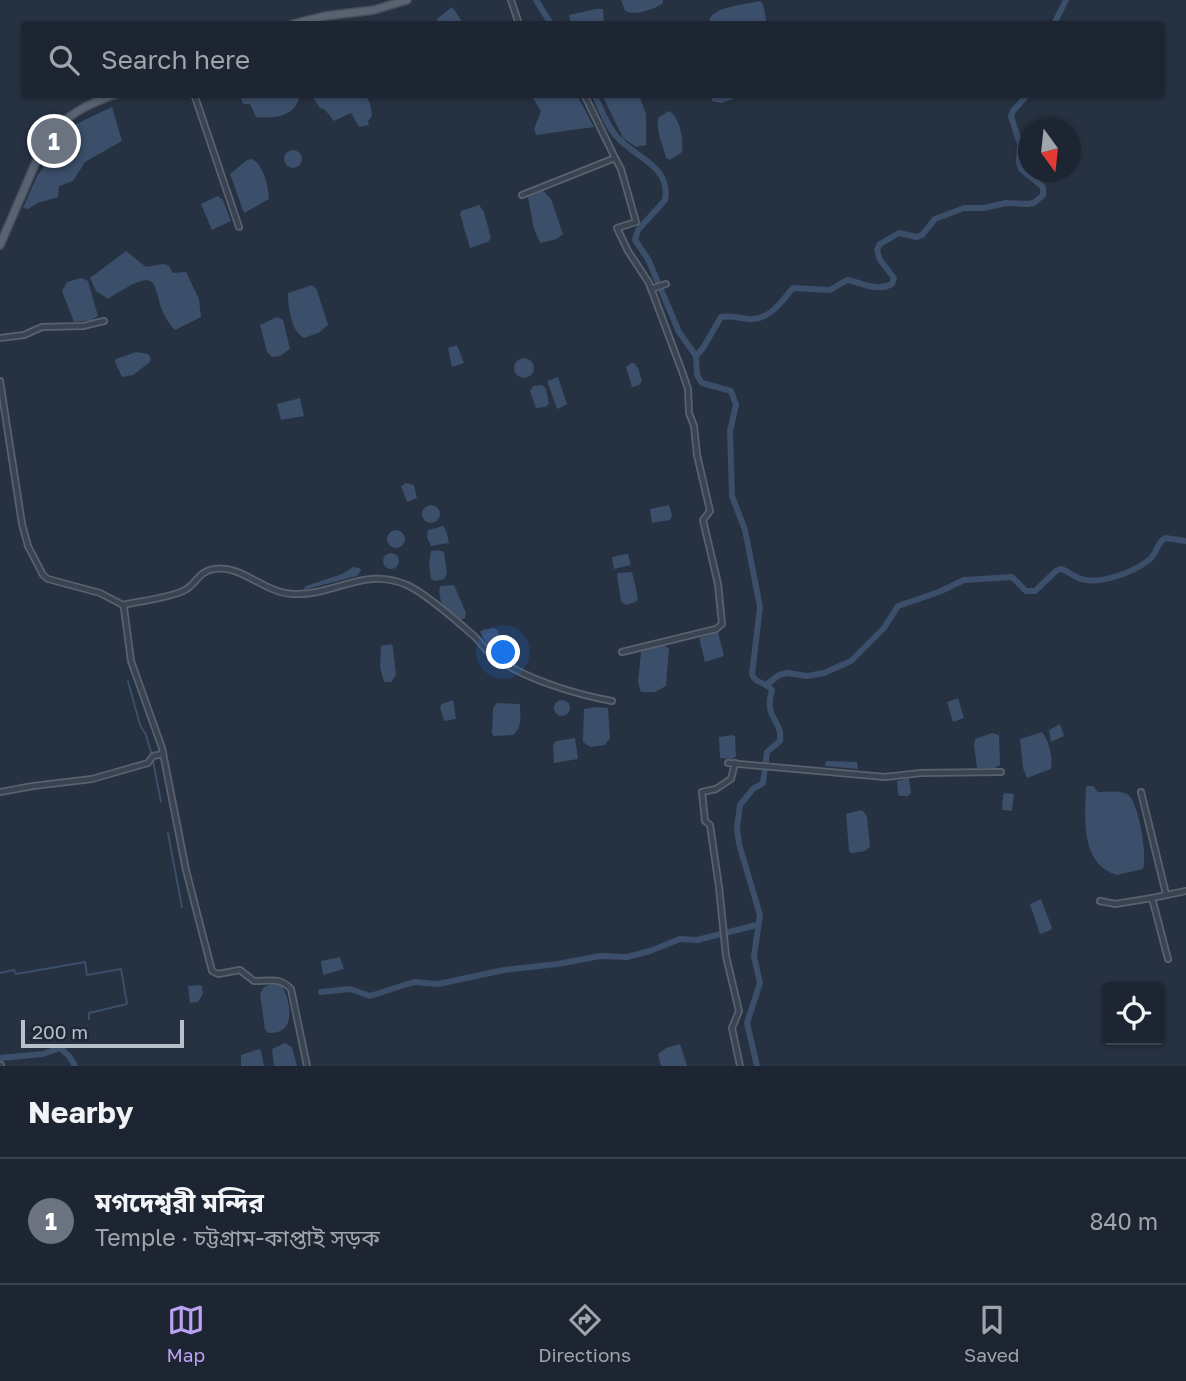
<!DOCTYPE html>
<meta charset="utf-8">
<style>
body{margin:0;font-family:"Golos Text","Noto Sans Bengali",sans-serif;background:#252d39;color:#f1f3f6}
.controls{position:absolute;right:21px;bottom:21px;display:grid;overflow:hidden;border-radius:7px;box-shadow:0 2px 5px #0004}
.controls button{width:63px;height:63px;display:grid;place-items:center;padding:0;border:0;border-bottom:2px solid #3a424d;background:#1c2531;color:#f1f3f6;font:35px sans-serif}
.compass{position:absolute;left:1018px;top:119px;width:63px;height:63px;border-radius:50%;background:#1c2531;box-shadow:0 2px 5px #0004;rotate:165deg}
.scale{position:absolute;left:21px;bottom:18px;width:163px;box-sizing:border-box;padding-left:7px;border:4px solid #b7bfcb;border-top:0;font-size:19px;line-height:24px;white-space:nowrap;color:#b7bfcb;-webkit-text-stroke:5px #1f2836;paint-order:stroke}
.you{position:absolute;left:504px;top:653px;width:24px;height:24px;margin:-18px;border:5px solid #fff;border-radius:50%;background:#1a73e8;box-shadow:0 0 0 10px #1a73e833}
.badge{display:grid;place-items:center;width:46px;height:46px;border-radius:50%;background:#bca0f2;color:#fff;font-size:23px;font-weight:700}
.pin{position:absolute;translate:-50% -50%;border:4px solid #fff;box-shadow:0 2px 7px #0006}
.list{margin:0;padding:0;list-style:none}
h2{display:flex;justify-content:space-between;align-items:center;height:91px;margin:0;padding:0 28px;font-size:30px}
h2 small{font-size:23px;font-weight:400;color:#a0a5ab}
.list li{display:grid;grid-template-columns:46px 1fr auto;gap:21px;align-items:center;box-sizing:border-box;height:126px;padding:0 28px;border-top:2px solid #3a424d}
.list b{display:block;font-size:26px;white-space:nowrap}
.list p{margin:0;font-size:23px;white-space:nowrap;color:#a0a5ab}
.list em{font-size:23px;font-style:normal;color:#a0a5ab}
.icon{flex:none;width:38px;height:38px;fill:none;stroke:currentColor;stroke-width:2;stroke-linecap:round;stroke-linejoin:round}
.map{position:relative;flex:none;width:1186px;height:1066px;overflow:hidden}
.search{position:absolute;background:#1c2531;box-shadow:0 2px 5px #0004;left:21px;right:21px;top:21px;height:77px;display:flex;align-items:center;gap:18px;box-sizing:border-box;padding:0 24px;border-radius:7px;color:#a0a5ab;font-size:26px}
.sheet{height:217px;background:#1c2531}
nav{display:flex;justify-content:space-around;align-items:center;box-sizing:border-box;height:98px;border-top:2px solid #3a424d;background:#1c2531;font-size:19px;color:#a0a5ab}
nav a{display:grid;justify-items:center;gap:4px}
nav .on{color:#bca0f2}
.map>svg:first-child{display:block}
</style>
<div class="map">
<svg width="1186" height="1066" viewBox="0 0 1186 1066">
<rect width="100%" height="100%" fill="#263141"/>
<g fill="#3b4e6a">
<path d="M621,0h42v3c-10,7 -27,13 -38,8z"/>
<path d="M760,1l3,3 4,20h-56l-2,-5c10,-14 35,-14 51,-18z"/>
<polygon points="452,7 464,24 435,24 438,18"/>
<polygon points="596,9 603,9 604,24 571,24 569,15"/>
<path d="M300,95c-4,21 -24,24 -44,22l-6,-13h-7l-3,-9z"/>
<polygon points="311,95 365,95 370,103 372,116 368,121 369,125 359,127 351,113 334,121 325,110 320,108"/>
<polygon points="531,95 577,95 594,127 536,135 534,129 541,111"/>
<polygon points="602,95 639,95 646,114 646,145 636,147 623,138"/>
<polygon points="711,95 711,94 743,95 722,103 712,101"/>
<polygon points="112,107 122,141 85,162 73,181 59,186 58,197 38,203 28,209 23,208 37,176 74,125"/>
<path d="M669,111c11,6 15,29 13,41l-12,8 -4,-2c-3,-14 -10,-25 -8,-40z"/>
<circle cx="293" cy="159" r="9"/>
<path d="M252,159c12,7 16,26 17,40l-25,14 -14,-39 17,-14z"/>
<polygon points="543,190 551,199 563,234 557,239 540,243 534,229 528,197"/>
<polygon points="218,196 223,200 231,221 212,230 201,204"/>
<polygon points="479,205 484,212 491,238 488,242 470,248 460,214 461,211"/>
<path d="M126,251l20,16 17,-3 5,1 5,8 13,-1 13,27 2,18 -26,13c-32,-32 0,-75 -67,-31l-12,-8 -6,-13z"/>
<polygon points="81,278 88,281 98,316 91,320 74,322 62,291 67,282"/>
<path d="M312,285l5,5 11,35 -8,7 -16,6c-13,-7 -16,-30 -16,-45z"/>
<polygon points="277,317 283,320 290,349 280,356 272,357 267,352 260,325"/>
<polygon points="457,345 464,363 452,367 448,348"/>
<polygon points="136,352 148,354 151,359 150,362 133,375 122,377 115,362 116,359"/>
<circle cx="524" cy="368" r="10"/>
<polygon points="631,363 634,363 638,368 642,381 639,385 632,387 626,367"/>
<polygon points="558,377 567,404 558,409 556,406 547,381"/>
<polygon points="542,385 546,389 549,404 545,407 536,408 530,391 533,386"/>
<polygon points="300,398 304,416 281,420 277,404"/>
<polygon points="406,483 414,485 417,498 407,502 401,486"/>
<circle cx="431" cy="514" r="9"/>
<polygon points="669,505 672,515 670,520 652,523 650,509"/>
<polygon points="443,526 446,530 449,543 431,546 427,537 428,530"/>
<circle cx="396" cy="539" r="9"/>
<polygon points="438,550 444,552 447,574 444,579 435,581 431,579 429,564 431,551"/>
<circle cx="391" cy="561" r="8"/>
<polygon points="626,554 628,554 631,565 614,569 612,557"/>
<polygon points="353,567 360,568 361,571 357,576 303,590 306,586 342,574"/>
<polygon points="632,572 638,598 636,602 626,605 621,602 617,575 618,573"/>
<path d="M454,585l12,28 -1,5 -5,2c-14,-6 -23,-19 -20,-34z"/>
<polygon points="494,628 498,631 500,645 493,649 488,646 480,632 482,630"/>
<polygon points="718,632 724,656 705,662 699,638"/>
<polygon points="391,644 393,647 396,675 391,682 384,682 380,667 381,646"/>
<polygon points="661,645 669,648 666,686 655,692 641,692 638,682 641,652 643,649"/>
<polygon points="958,698 964,718 953,722 947,702"/>
<circle cx="562" cy="708" r="8"/>
<polygon points="453,700 456,719 444,721 440,707 442,704"/>
<path d="M497,703l23,1c0,12 3,23 -7,31l-19,1 -2,-2 1,-26z"/>
<polygon points="596,707 608,708 610,738 605,745 590,747 583,742 584,709"/>
<polygon points="1060,724 1064,736 1051,742 1049,730"/>
<path d="M1042,732c7,9 11,25 9,37l-24,9 -4,-10 -3,-29z"/>
<polygon points="992,733 999,735 1000,765 995,768 977,768 974,746 975,739"/>
<polygon points="732,735 735,736 736,757 731,759 720,758 719,737"/>
<polygon points="575,738 578,759 554,763 553,745 556,741"/>
<polygon points="826,761 857,762 858,769 825,766"/>
<polygon points="909,778 911,793 908,796 900,796 898,794 897,781"/>
<path d="M1088,786h5l5,6c8,0 21,-2 29,2 12,6 21,65 16,75l-26,6c-37,-11 -32,-58 -31,-88z"/>
<polygon points="1005,793 1014,794 1012,811 1002,810 1003,795"/>
<polygon points="862,810 867,816 870,847 865,851 852,853 849,851 846,814"/>
<polygon points="1041,899 1052,928 1051,930 1040,934 1030,904"/>
<polygon points="340,957 344,969 323,975 321,961"/>
<path d="M271,984l11,2c10,18 14,49 -14,47l-3,-4 -5,-35 4,-7z"/>
<polygon points="199,985 202,986 203,994 198,1002 190,1003 188,986"/>
<polygon points="285,1043 292,1047 297,1066 274,1066 272,1049"/>
<polygon points="680,1044 687,1066 661,1066 658,1054 666,1048"/>
<polygon points="259,1049 261,1051 264,1066 241,1066 241,1055"/>
</g>
<g fill="none" stroke-linecap="round" stroke-linejoin="round">
<g stroke="#3b4e6a" stroke-width="2">
<polyline points="128,681 140,725 146,735 151,752"/>
<polyline points="153,761 161,802"/>
<polyline points="168,833 182,907"/>
<polyline points="0,973 14,970 16,974 85,962 87,975 121,969 127,1004 89,1013 89,1019"/>
</g>
<g stroke="#3b4e6a" stroke-width="6">
<polyline points="536,0 551,24"/>
<polyline points="1054,24 1066,0"/>
<path d="M594,94c7,14 13,33 24,44 18,20 53,28 47,62l-27,30 -3,10 13,19 31,73 17,24 1,19 5,8 29,8 5,14 -6,26 2,65 13,34 15,77 -8,67c3,10 14,8 20,16 -9,29 11,29 8,51l-13,11 -4,31 -10,6 -13,16 -3,23 2,16 21,71 -6,41 6,27 -13,40 10,43"/>
<path d="M696,356l7,-8 18,-31c9,-2 18,1 28,2 20,2 33,-18 44,-31l37,2 17,-10c16,3 30,12 45,4l2,-6 -14,-18 -3,-10 3,-6 19,-11 18,4 5,-2 13,-16 29,-11h20l22,-5 21,1 7,-1 9,-8v-8l-22,-18 -2,-7 1,-18 -9,-28 2,-5 15,-17"/>
<path d="M766,685l13,-10 8,-2 20,3 17,-3 27,-12 33,-33 14,-22 41,-14 25,-12 48,-3 14,14h9l21,-20 5,-2c7,2 13,8 20,10 19,6 53,-7 68,-19 8,-6 7,-16 16,-22l21,3"/>
<polyline points="321,992 350,989 370,996 414,982 438,984 504,970 558,964 600,956 627,957 650,951 680,939 697,940 757,925"/>
<polyline points="0,1058 43,1054 60,1048 69,1056 75,1066"/>
</g>
<g stroke="#58616e" stroke-width="8">
<g id="minor">
<polyline points="511,0 519,24"/>
<polyline points="194,94 239,227"/>
<polyline points="584,94 615,158"/>
<polyline points="522,195 615,158 621,169 636,222 617,228 628,251 649,283 683,374 688,389 689,413 694,426 697,455 710,511 703,520 718,584 722,624 716,629 622,652"/>
<polyline points="651,289 666,284"/>
<polyline points="0,338 24,335 42,327 83,326 104,321"/>
<path d="M0,381l22,143 6,22 15,29 5,4 52,14 23,12 1,3 7,53 31,87 24,122 26,101 6,3 22,-4 14,11c16,0 26,-4 37,8l16,77"/>
<path d="M123,605c17,-4 47,-7 62,-15 11,-6 14,-19 29,-21 27,-5 50,24 79,25 42,2 71,-28 114,-9 20,9 51,37 68,52 6,6 11,14 18,19 32,23 81,38 119,45"/>
<polyline points="728,763 885,777 921,773 1001,772"/>
<polyline points="735,763 731,779 716,789 702,792 705,821 710,825 719,887 726,956 739,1011 732,1028 740,1066"/>
<polyline points="0,792 33,786 92,779 148,763 153,756 163,754"/>
<polyline points="1141,792 1166,894"/>
<polyline points="1100,901 1115,904 1152,898"/>
<polyline points="1168,959 1152,898 1186,891"/>
<polyline points="0,1065 1,1065"/>
</g>
</g>
<g stroke="#444c5a" stroke-width="10">
<g id="primary">
<polyline points="293,24 325,16 374,10 407,0"/>
<path d="M0,245l45,-104c19,-25 42,-37 71,-47"/>
</g>
</g>
<use href="#minor" stroke="#3a4351" stroke-width="4.5"/>
<use href="#primary" stroke="#586271" stroke-width="7"/>
</g>
</svg>
<div class="controls">
<button><svg class="icon" aria-label="locate" viewBox="0 0 24 24"><circle cx="12" cy="12" r="6"/><path d="M12 2v4M12 18v4M2 12h4M18 12h4"/></svg></button>
</div>
<svg class="compass" viewBox="-18 -18 36 36"><path d="M0-13l5 13h-10z" fill="#e53935"/><path d="M0 13l5-13h-10z" fill="#a0a5ab"/></svg>
<div class="scale">200 m</div>
<div class="you"></div>
<div class="pin badge" style="left:54px;top:141px;background:#6b7280">1</div>
<div class="search"><svg class="icon" aria-label="search" viewBox="0 0 24 24"><circle cx="10" cy="10" r="6"/><path d="M15 15l6 6"/></svg>Search here</div>
</div>
<section class="sheet">
<h2>Nearby<small></small></h2>
<ul class="list">
<li><span class="badge" style="background:#6b7280">1</span><div><b>মগদেশ্বরী মন্দির</b><p>Temple · চট্টগ্রাম-কাপ্তাই সড়ক</p></div><em>840 m</em></li>
</ul>
</section>
<nav>
<a class="on"><svg class="icon" aria-label="map" viewBox="0 0 24 24"><path d="M3 6l6-2 6 2 6-2v14l-6 2-6-2-6 2zM9 4v14M15 6v14"/></svg>Map</a>
<a><svg class="icon" aria-label="directions" viewBox="0 0 24 24"><path d="M12 3l9 9-9 9-9-9zM9 14v-3h6M13 9l2 2-2 2"/></svg>Directions</a>
<a><svg class="icon" aria-label="saved" viewBox="0 0 24 24"><path d="M7 4h10v16l-5-4-5 4z"/></svg>Saved</a>
</nav>
